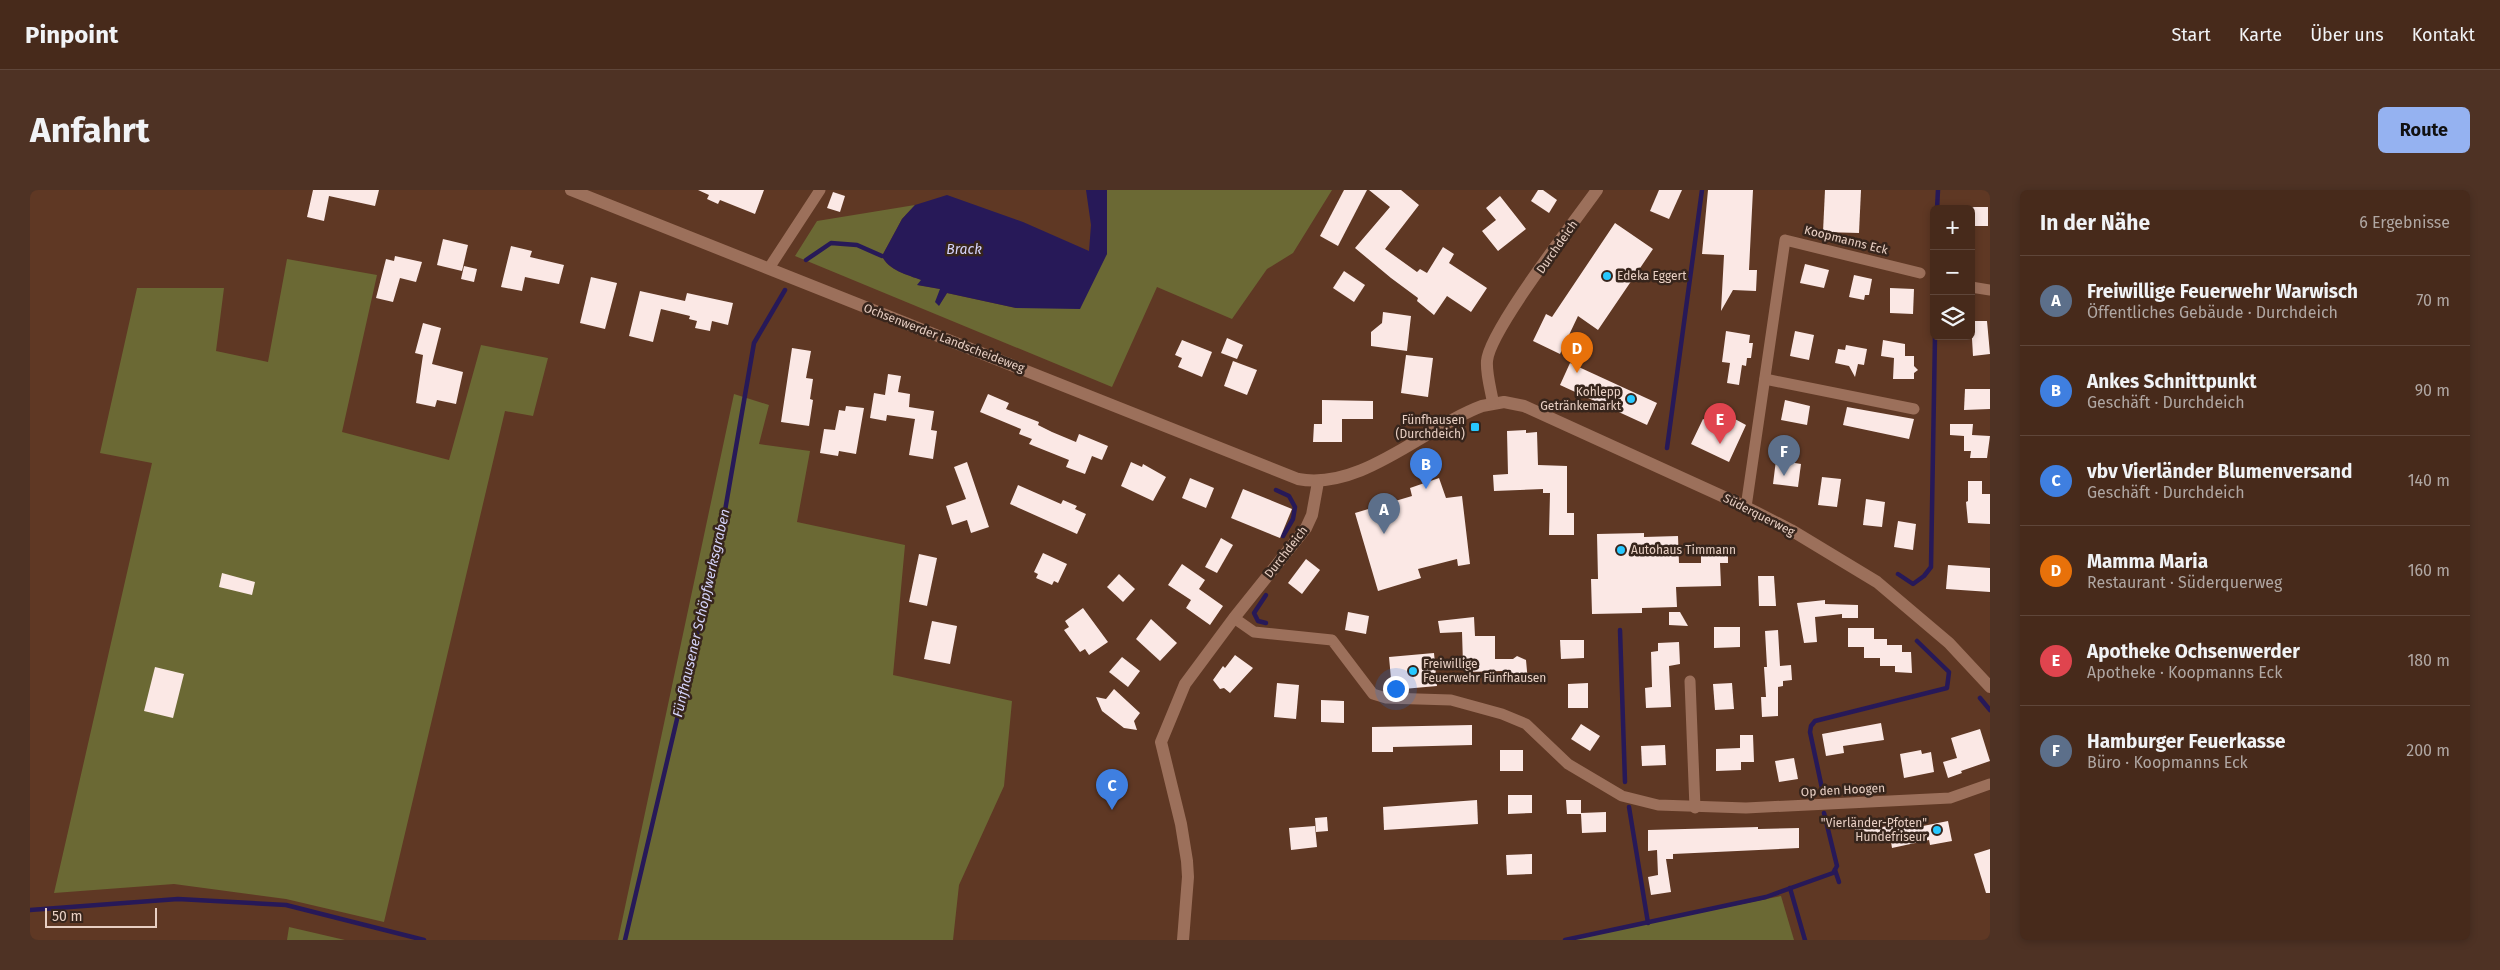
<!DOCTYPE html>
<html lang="de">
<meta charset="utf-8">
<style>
body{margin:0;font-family:"Fira Sans",sans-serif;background:#4e3224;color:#f1f3f6}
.controls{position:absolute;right:15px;top:15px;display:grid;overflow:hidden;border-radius:8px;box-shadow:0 2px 8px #0003}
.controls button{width:45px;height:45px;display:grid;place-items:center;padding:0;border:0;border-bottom:1px solid #5f463a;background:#472a1b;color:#f1f3f6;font:25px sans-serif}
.scale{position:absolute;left:15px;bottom:12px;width:112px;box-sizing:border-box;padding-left:5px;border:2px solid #e8cfc3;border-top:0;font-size:14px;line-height:18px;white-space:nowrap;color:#e8cfc3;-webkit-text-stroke:4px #37251c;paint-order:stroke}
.you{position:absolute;left:1365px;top:498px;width:18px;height:18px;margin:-12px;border:4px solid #fff;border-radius:50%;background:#1a73e8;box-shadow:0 0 0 8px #1a73e833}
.badge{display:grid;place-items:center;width:32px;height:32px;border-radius:50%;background:#95b2f1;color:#fff;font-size:16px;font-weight:700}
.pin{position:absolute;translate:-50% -41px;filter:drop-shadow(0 1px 2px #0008)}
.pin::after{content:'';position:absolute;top:26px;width:18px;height:15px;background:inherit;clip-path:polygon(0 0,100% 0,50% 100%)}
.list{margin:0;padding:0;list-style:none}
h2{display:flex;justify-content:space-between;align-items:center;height:65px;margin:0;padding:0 20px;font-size:21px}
h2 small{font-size:16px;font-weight:400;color:#b0a7a3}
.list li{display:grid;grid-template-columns:32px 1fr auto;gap:15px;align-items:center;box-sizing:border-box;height:90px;padding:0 20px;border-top:1px solid #5f463a}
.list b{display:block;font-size:19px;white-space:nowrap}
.list p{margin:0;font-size:16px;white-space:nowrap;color:#b0a7a3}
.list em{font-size:16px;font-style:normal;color:#b0a7a3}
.icon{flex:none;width:28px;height:28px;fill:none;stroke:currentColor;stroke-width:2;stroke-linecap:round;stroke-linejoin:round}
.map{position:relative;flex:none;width:1960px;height:750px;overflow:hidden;border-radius:8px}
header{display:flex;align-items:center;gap:30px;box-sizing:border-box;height:70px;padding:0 25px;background:#472a1b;border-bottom:1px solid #5f463a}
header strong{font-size:24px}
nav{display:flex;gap:28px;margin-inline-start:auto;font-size:18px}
.intro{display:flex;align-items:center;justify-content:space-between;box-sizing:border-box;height:120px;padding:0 30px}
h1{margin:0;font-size:35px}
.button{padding:12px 22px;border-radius:8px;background:#95b2f1;color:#111;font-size:18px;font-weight:700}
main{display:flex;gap:30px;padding:0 30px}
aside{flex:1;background:#472a1b;border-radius:8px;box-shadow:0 2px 8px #0003}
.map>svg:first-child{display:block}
</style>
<header>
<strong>Pinpoint</strong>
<nav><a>Start</a><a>Karte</a><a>Über uns</a><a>Kontakt</a></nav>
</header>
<div class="intro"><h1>Anfahrt</h1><a class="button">Route</a></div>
<main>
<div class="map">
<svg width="1960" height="750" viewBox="0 0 1960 750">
<rect width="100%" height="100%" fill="#5f3824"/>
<g fill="#6b6934">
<path d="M1077,0h225l-39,63 -26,16 -35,50 -75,-32 -45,100 -317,-131 22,-35 98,-16 -13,14 -20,37c6,14 26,19 40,24l-4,5 22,4 -1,16 8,-12 69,15 91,-54z"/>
<polygon points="257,69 347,85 312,242 419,270 451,155 518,168 503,226 475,221 354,732 256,709 144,694 24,703 122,273 70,263 107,98 194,98 186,161 238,172"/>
<polygon points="704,204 739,215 729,254 780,261 767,332 875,355 863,485 982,511 974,596 929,695 923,750 588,750"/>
<polygon points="1751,706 1764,750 1535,750"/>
<polygon points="259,737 315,750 257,750"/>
</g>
<path fill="#271958" d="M1056,0h21v64l-27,55 -64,-1 -69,-15 -8,13 -4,-4 5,-13 -23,-4 4,-5c-13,-5 -33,-10 -39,-24l20,-37 13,-14 32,-10 76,27 66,29 2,-26z"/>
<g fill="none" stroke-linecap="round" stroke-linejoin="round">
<g stroke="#271958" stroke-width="4.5">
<polyline points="1907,19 1908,0"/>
<polyline points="776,70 801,53 827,55 852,66"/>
<polyline points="1637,258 1672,0"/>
<polyline points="1246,300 1259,306 1265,317 1263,329 1253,346"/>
<polyline points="1868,384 1883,394 1894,386 1901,377 1905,146"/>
<polyline points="1236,405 1224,423 1228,431 1236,433"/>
<polyline points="1590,440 1595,592"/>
<polyline points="1950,508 1960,520"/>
<polyline points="1793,603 1780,542 1781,536 1785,531 1917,498 1919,482 1887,451"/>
<polyline points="1599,617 1618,733"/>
<polyline points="1805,680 1809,692"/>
<polyline points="1760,698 1775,750"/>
<polyline points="0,720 148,709 256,715 394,750"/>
<polyline points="595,750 692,338 724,153 755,100"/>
<polyline points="1535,750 1736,707 1803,683 1807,676 1794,623"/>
</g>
</g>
<g fill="#fbe8e5">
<polygon points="283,0 349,0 345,16 299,6 294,31 277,27"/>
<polygon points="668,0 734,0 725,24 690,10 688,14 677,9 679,5"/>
<polygon points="1314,0 1337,0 1308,56 1290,46"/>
<polygon points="1339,0 1371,0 1389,15 1355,59 1387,82 1390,79 1397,83 1413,57 1424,64 1419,73 1457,98 1441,122 1417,106 1404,125 1387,111 1388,108 1361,88 1325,58 1360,17"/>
<polygon points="1508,0 1513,0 1527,10 1519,23 1501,11"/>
<polygon points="1629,0 1652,0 1639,29 1620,21"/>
<polygon points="1678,0 1723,0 1719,80 1727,80 1726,101 1703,100 1691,121 1694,65 1672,64"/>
<polygon points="1795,0 1831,0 1829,43 1793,42"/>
<polygon points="803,2 815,6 810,22 797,18"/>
<polygon points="1470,6 1496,39 1468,61 1452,41 1466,30 1456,18"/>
<polygon points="1942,17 1958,17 1958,36 1941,36"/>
<polygon points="1585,33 1623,59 1568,140 1548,126 1530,164 1503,151 1516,124 1522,127"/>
<polygon points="413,49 438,55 432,81 407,75"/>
<polygon points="481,56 502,61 500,67 534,75 529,94 495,87 492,101 471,97"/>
<polygon points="365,66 392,72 386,92 370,88 363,112 346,108 356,69 364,71"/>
<polygon points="1775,74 1799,80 1794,98 1770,93"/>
<polygon points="434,76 447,79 444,92 431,89"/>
<polygon points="1314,81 1335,95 1324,112 1303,98"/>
<polygon points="1824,85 1842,89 1839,105 1835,105 1834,110 1819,107"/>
<polygon points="561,87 587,93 575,139 550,133"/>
<polygon points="1860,98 1884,99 1883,124 1860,123"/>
<polygon points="610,101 655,111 657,103 703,113 698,135 682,131 680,141 665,138 667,131 659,129 660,126 631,119 623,152 599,146"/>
<polygon points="1353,122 1381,126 1377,161 1341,156 1341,142 1352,133"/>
<polygon points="1941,131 1957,131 1960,164 1943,166"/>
<polygon points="393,133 411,138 402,174 433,182 426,214 407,210 405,217 386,213 393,165 385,163"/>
<polygon points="1696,141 1720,145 1719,153 1723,153 1721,168 1717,168 1716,176 1712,175 1709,195 1697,193 1700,173 1692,172"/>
<polygon points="1765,141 1784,145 1779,170 1760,166"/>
<polygon points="1197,148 1213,155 1207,169 1191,163"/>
<polygon points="1152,150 1182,162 1172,187 1148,177 1152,168 1145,165"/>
<polygon points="1853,150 1875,154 1875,166 1884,166 1884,176 1888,180 1884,183 1884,189 1863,189 1864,168 1851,166"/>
<polygon points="1816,155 1837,159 1834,175 1828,174 1825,187 1819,176 1805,173 1808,159 1815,160"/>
<polygon points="762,158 781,161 776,188 783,189 780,209 783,210 779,236 751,232"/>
<polygon points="1376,165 1403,168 1398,207 1371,203"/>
<polygon points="1203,171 1227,180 1217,205 1194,196"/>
<polygon points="1540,173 1627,213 1617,235 1530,195"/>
<polygon points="858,184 871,186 868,202 880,204 879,217 904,221 901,240 907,241 903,269 879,265 885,229 857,225 856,231 840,228 844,203 855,205"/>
<polygon points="1935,199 1960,199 1960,219 1934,220"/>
<polygon points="958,204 979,213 976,219 1009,232 1008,235 1022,242 1046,252 1049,244 1078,256 1072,270 1062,266 1055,284 1036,277 1039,270 999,254 1002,249 989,244 991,239 950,222"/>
<polygon points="1292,210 1343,211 1343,229 1312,229 1312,252 1283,252 1284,234 1292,234"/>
<polygon points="1755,210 1780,216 1777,235 1751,230"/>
<polygon points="816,216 834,218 826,264 809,261 808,266 790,263 794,239 805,240 809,220 815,221"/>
<polygon points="1817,217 1884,229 1879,249 1813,235"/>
<polygon points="1703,228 1716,235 1699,272 1661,254 1673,229 1697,240"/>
<polygon points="1920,234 1943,234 1942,245 1960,246 1957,268 1940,268 1941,261 1934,261 1934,246 1920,245"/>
<polygon points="1496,240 1496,243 1507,242 1508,275 1537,276 1537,323 1544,323 1544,345 1519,345 1520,303 1513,303 1513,299 1464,301 1463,285 1478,284 1477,241"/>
<polygon points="1746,270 1771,274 1768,297 1743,294"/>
<polygon points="937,272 959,337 941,343 937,330 922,335 916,316 936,309 924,277"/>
<polygon points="1101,272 1112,277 1113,274 1136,287 1123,311 1091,296"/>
<polygon points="1792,287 1811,289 1807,317 1788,315"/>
<polygon points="1160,288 1184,298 1176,318 1152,308"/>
<polygon points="1409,288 1416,308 1432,306 1440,374 1428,376 1427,369 1388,379 1391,388 1348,401 1325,323 1382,306 1380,298"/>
<polygon points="1938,291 1952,291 1952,304 1960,304 1960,334 1938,333 1936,312 1938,311"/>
<polygon points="988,295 1031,314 1033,310 1047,316 1045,319 1056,324 1047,344 980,314"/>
<polygon points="1213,299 1262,319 1250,348 1201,328"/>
<polygon points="1836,309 1855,312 1852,337 1833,335"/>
<polygon points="1868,331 1886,334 1883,360 1864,357"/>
<polygon points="1614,343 1614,347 1648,346 1649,373 1671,373 1671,359 1698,358 1698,373 1690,373 1691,396 1646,397 1647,417 1612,418 1612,423 1562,424 1561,389 1568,389 1567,344"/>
<polygon points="1191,348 1203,355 1187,383 1175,377"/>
<polygon points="1013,363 1037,374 1028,393 1024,391 1022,395 1006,388 1008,384 1004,382"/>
<polygon points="889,364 907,368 897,416 879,412"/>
<polygon points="1276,369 1290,380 1272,404 1258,393"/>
<polygon points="1152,374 1175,390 1169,399 1193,416 1180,435 1156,418 1161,410 1138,395"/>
<polygon points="1918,375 1960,378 1960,402 1916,399"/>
<polygon points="192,383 225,392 222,405 189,397"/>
<polygon points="1089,384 1105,399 1093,412 1077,397"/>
<polygon points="1728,386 1744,386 1746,416 1729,416"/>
<polygon points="1795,410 1795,414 1828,415 1828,428 1812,428 1812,424 1785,427 1787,452 1774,453 1767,413"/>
<polygon points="1053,418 1078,452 1059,465 1055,459 1050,462 1034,440 1039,437 1035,431"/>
<polygon points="1318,422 1339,426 1336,444 1315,440"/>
<polygon points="1639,422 1650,422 1658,436 1639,435"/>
<polygon points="1444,427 1445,446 1465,446 1465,469 1483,469 1487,466 1496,470 1498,492 1472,493 1472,481 1436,482 1435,474 1433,474 1432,442 1410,443 1408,431"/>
<polygon points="1121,429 1147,453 1130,471 1106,449"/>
<polygon points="902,431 927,436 920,474 894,469"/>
<polygon points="1684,437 1710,437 1710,457 1684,458"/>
<polygon points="1818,438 1844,438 1844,449 1857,449 1857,455 1872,455 1872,462 1881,462 1882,483 1865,482 1865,476 1850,476 1850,468 1834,468 1834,457 1818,457"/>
<polygon points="1748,440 1750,476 1761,475 1762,490 1753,491 1753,496 1748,497 1748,526 1732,527 1731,507 1736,507 1734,477 1737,477 1735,441"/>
<polygon points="1530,450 1554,450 1554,468 1531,469"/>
<polygon points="1649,452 1650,474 1639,476 1641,517 1616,518 1615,498 1622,497 1621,462 1628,461 1628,453"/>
<polygon points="1404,463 1407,496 1362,500 1359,467"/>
<polygon points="1205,465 1223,478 1200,503 1194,498 1190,499 1183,490 1193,476 1195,478"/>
<polygon points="1092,467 1110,481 1098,497 1079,482"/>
<polygon points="125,477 154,484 143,528 114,521"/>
<polygon points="1247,493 1269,495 1266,529 1244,527"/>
<polygon points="1558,493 1558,518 1538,518 1538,494"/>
<polygon points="1702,493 1704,519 1685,520 1683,494"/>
<polygon points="1084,499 1110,523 1104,531 1107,540 1094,538 1072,521 1066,507 1076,509"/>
<polygon points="1291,510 1314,511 1314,533 1291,532"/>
<polygon points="1851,533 1854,550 1813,556 1814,563 1796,566 1792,544"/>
<polygon points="1551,534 1570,546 1560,561 1541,549"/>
<polygon points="1442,535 1442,555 1363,557 1363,562 1342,562 1342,537"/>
<polygon points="1950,539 1960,571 1931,581 1932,583 1918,588 1913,572 1927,568 1921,548"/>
<polygon points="1710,545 1723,545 1724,572 1711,572 1711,580 1686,581 1686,559 1710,558"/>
<polygon points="1635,555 1636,575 1612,576 1611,556"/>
<rect x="1470" y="560" width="23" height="21"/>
<polygon points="1891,560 1892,564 1901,562 1904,582 1874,588 1870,564"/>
<polygon points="1764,568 1768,589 1749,592 1745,571"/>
<polygon points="1478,605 1502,605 1502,623 1478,624"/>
<polygon points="1447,610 1448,634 1354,640 1353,617"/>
<polygon points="1536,610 1551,610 1551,623 1576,622 1576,642 1552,643 1551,624 1537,624"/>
<polygon points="1297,627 1298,641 1286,642 1285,628"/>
<polygon points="1918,631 1922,651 1900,655 1899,650 1862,658 1861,652 1825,653 1825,633 1846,633 1846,638 1882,632 1883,638"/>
<polygon points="1285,636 1287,657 1261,660 1259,638"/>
<polygon points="1728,637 1728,639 1769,638 1769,658 1643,664 1643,669 1636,669 1641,702 1621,705 1618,687 1628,685 1627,660 1618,661 1618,640"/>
<polygon points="1960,659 1960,703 1956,703 1944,664"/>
<polygon points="1502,664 1502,684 1477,685 1476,665"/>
</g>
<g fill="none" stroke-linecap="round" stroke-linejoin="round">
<g stroke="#9c705b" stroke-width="11">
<polyline points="739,78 790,0"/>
<polyline points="1941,97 1960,100"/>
<polyline points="1735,189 1884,219"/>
<polyline points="1716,317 1755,50 1890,83"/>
<polyline points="1204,428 1224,442 1302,450 1343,504 1356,508 1421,510 1472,524 1496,534 1538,574 1592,606 1628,615 1716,618 1920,608 1960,594"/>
<polyline points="1660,491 1665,618"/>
</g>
<g stroke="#9c705b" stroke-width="12">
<path d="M541,0l727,289c64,12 127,-52 184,-73l22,-4 20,4 222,101 45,23 86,52 72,61 41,44"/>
<path d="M1463,213c-2,-13 -7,-29 -6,-42 2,-30 88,-140 110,-171"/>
<polyline points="1153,750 1158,687 1157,671 1151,634 1131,552 1155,494 1204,428 1276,338 1282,325 1288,292"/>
</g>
</g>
<g fill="#27c8ff" stroke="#37251c" stroke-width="2">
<circle cx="1577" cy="86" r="5"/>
<circle cx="1601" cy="209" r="5"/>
<rect x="1440" y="232" width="10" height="10" rx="2.5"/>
<circle cx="1591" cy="360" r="5"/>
<circle cx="1383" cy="481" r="5"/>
<circle cx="1907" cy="640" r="5"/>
</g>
<g text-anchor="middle" stroke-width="5" stroke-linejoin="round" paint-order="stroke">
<g font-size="12" fill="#e8cfc3" stroke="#37251c">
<text transform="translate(1816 50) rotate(14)" y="4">Koopmanns Eck</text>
<text transform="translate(1527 57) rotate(-55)" y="4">Durchdeich</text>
<text transform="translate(914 148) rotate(21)" y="4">Ochsenwerder Landscheideweg</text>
<text transform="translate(1729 325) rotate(27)" y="4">Süderquerweg</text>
<text transform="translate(1256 362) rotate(-52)" y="4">Durchdeich</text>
<text transform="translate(1813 600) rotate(-3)" y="4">Op den Hoogen</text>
</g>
<g font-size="12" fill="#e8cfc3" stroke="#37251c" text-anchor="start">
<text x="1587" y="90">Edeka Eggert</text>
<text x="1591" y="206" text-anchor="end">Kohlepp<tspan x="1591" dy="14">Getränkemarkt</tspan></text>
<text x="1435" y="234" text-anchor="end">Fünfhausen<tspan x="1435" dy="14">(Durchdeich)</tspan></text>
<text x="1601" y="364">Autohaus Timmann</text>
<text x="1393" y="478">Freiwillige<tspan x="1393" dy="14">Feuerwehr Fünfhausen</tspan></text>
<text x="1897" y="637" text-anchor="end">"Vierländer-Pfoten"<tspan x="1897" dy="14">Hundefriseur</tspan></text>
</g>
<g font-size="14" font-style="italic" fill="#d6d4fc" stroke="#37251c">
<text x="934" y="64">Brack</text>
<text transform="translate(671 423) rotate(-77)" y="5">Fünfhausener Schöpfwerksgraben</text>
</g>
</g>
</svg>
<div class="controls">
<button>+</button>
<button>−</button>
<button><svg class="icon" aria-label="layers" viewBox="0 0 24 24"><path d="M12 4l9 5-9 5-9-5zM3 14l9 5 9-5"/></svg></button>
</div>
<div class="scale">50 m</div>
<div class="you"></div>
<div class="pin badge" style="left:1354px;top:344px;background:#5c6f8a">A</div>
<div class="pin badge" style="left:1396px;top:299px;background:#3f7fe0">B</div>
<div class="pin badge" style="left:1082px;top:620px;background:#3f7fe0">C</div>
<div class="pin badge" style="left:1547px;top:183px;background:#e8710a">D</div>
<div class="pin badge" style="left:1690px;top:254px;background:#e0444e">E</div>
<div class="pin badge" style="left:1754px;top:286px;background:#5c6f8a">F</div>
</div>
<aside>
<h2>In der Nähe<small>6 Ergebnisse</small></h2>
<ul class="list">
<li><span class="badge" style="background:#5c6f8a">A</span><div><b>Freiwillige Feuerwehr Warwisch</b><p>Öffentliches Gebäude · Durchdeich</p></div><em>70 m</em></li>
<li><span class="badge" style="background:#3f7fe0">B</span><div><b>Ankes Schnittpunkt</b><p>Geschäft · Durchdeich</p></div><em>90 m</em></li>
<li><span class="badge" style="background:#3f7fe0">C</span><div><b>vbv Vierländer Blumenversand</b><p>Geschäft · Durchdeich</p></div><em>140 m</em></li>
<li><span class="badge" style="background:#e8710a">D</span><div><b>Mamma Maria</b><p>Restaurant · Süderquerweg</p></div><em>160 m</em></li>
<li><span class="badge" style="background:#e0444e">E</span><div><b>Apotheke Ochsenwerder</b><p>Apotheke · Koopmanns Eck</p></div><em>180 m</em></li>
<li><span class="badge" style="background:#5c6f8a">F</span><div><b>Hamburger Feuerkasse</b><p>Büro · Koopmanns Eck</p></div><em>200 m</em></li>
</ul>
</aside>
</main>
